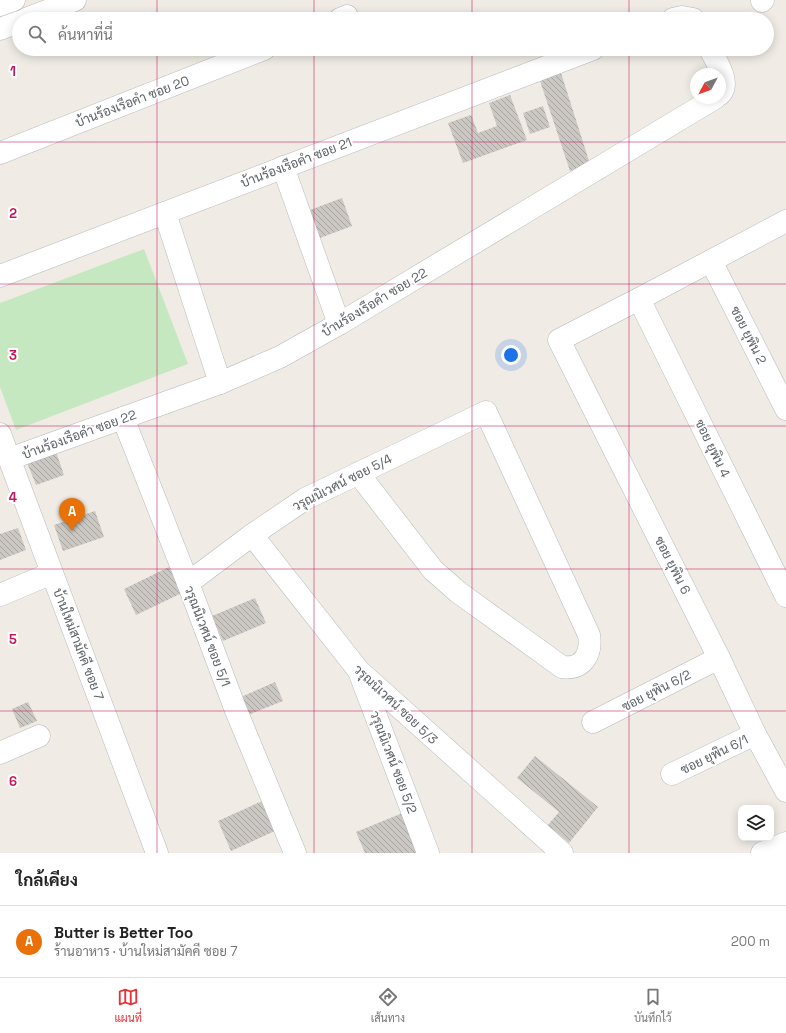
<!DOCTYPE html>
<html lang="th">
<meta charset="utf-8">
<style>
body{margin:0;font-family:"Space Grotesk",Sarabun,sans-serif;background:#f2f2f2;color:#222}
.controls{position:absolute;right:12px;bottom:12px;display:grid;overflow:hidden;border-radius:8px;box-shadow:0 2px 10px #0003}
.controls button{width:36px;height:36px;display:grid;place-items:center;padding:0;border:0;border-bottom:1px solid #e0e0e0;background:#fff;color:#222;font:20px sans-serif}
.compass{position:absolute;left:690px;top:68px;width:36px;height:36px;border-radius:50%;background:#fff;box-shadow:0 2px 10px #0003;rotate:229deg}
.you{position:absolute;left:511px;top:355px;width:14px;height:14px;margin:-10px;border:3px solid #fff;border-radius:50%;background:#1a73e8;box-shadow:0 0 0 6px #1a73e833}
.badge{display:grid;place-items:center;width:26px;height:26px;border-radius:50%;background:#ee2d35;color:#fff;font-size:13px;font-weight:700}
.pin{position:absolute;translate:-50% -33px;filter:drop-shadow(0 1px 2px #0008)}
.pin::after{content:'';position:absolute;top:21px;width:14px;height:12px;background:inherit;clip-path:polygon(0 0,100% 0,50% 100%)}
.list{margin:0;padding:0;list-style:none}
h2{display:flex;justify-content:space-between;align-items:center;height:52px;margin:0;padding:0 16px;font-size:17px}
h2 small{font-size:13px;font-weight:400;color:#767676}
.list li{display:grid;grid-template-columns:26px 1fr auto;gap:12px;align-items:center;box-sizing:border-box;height:72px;padding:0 16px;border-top:1px solid #e0e0e0}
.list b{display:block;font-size:15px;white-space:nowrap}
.list p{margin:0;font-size:13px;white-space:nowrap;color:#767676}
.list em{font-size:13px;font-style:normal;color:#767676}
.icon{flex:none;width:22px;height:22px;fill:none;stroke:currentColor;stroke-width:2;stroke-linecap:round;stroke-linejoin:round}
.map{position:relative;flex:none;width:786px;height:853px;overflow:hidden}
.search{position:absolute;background:#fff;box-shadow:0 2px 10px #0003;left:12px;right:12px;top:12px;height:44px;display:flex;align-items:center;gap:10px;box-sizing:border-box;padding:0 14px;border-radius:22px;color:#767676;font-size:15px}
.sheet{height:124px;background:#fff}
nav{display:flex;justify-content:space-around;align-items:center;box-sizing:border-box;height:56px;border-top:1px solid #e0e0e0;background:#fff;font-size:11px;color:#767676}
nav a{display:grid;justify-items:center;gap:2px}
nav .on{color:#ee2d35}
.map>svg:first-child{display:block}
</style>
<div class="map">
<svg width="786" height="853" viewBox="0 0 786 853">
<defs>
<pattern id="building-back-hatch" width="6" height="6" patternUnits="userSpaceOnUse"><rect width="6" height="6" fill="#cbc7c2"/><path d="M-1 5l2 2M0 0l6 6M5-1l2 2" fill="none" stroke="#a8a5a1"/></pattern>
</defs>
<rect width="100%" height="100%" fill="#f0ece5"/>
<polygon fill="#c6e8c1" points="144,249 188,364 16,430 0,387 0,303"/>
<g fill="url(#building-back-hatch)">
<polygon points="561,73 590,164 570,171 540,81"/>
<polygon points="510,95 527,140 463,163 448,123 471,115 478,133 497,126 489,103"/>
<polygon points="543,106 550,127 530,134 523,113"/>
<polygon points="342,198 352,226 320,238 310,210"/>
<polygon points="55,449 64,475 36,485 26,460"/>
<polygon points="95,511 104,537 63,551 54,525"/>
<polygon points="18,528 26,550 0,560 0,534"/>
<polygon points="169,567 182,593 136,615 124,589"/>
<polygon points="255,598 266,623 223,641 212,616"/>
<polygon points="275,682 283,701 248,715 241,697"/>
<polygon points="28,702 37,721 20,728 12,709"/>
<polygon points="535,756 598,807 569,843 548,825 559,812 517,778"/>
<polygon points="262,801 275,831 231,851 218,821"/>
<polygon points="405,812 420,851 415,853 365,853 356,832"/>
</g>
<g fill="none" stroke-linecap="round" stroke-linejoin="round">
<g stroke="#b6b9bc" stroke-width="23">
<g id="minor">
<polyline points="762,1 763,0"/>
<polyline points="0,5 14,0"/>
<polyline points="26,19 75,0"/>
<polyline points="340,19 347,16"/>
<polyline points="673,19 682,17 693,19"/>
<polyline points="0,29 19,22"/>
<path d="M710,49c6,12 21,34 10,45"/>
<polyline points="0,153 264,49"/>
<polyline points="283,167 339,324"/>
<polyline points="165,213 220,383"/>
<polyline points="786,221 639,299 559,340 719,658 755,734 786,791"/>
<polyline points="711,261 786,409"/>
<polyline points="0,276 593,49"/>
<polyline points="639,299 786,596"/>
<polyline points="123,418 188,583 235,708 295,853"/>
<polyline points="0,434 157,853"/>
<polyline points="9,459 220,383 280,357 339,324 715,98"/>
<polyline points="252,535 359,671 562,853"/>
<path d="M188,583l64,-48 53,-36 181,-87 103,223c3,19 -6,35 -27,32l-104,-75 -25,-22 -75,-97"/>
<polyline points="0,595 52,573"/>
<polyline points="360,674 428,853"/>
<polyline points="593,722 719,658"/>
<polyline points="0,753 39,736"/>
<polyline points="672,774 755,734"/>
<polyline points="762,853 786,843"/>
</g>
</g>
<use href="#minor" stroke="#fff" stroke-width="22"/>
</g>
<path fill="none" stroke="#c2185b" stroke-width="1" stroke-opacity="0.55" d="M157,0v19M314,0v19M472,0v19M629,0v19M157,49v804M314,49v804M472,49v804M629,49v804M0,142h786M0,284h786M0,426h786M0,569h786M0,711h786"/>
<g text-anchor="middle" stroke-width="4" stroke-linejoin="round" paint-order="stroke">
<g font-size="13" fill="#5d6266" stroke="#fff">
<text transform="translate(132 101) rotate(-21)" y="5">บ้านร้องเรือคำ ซอย 20</text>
<text transform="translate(296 162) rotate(-21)" y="5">บ้านร้องเรือคำ ซอย 21</text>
<text transform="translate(374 302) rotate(-31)" y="5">บ้านร้องเรือคำ ซอย 22</text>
<text transform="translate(749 335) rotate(63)" y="5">ซอย ยุพิน 2</text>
<text transform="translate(79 434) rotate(-20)" y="5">บ้านร้องเรือคำ ซอย 22</text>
<text transform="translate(713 448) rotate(64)" y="5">ซอย ยุพิน 4</text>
<text transform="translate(342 482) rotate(-27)" y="5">วรุณนิเวศน์ ซอย 5/4</text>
<text transform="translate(673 565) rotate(63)" y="5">ซอย ยุพิน 6</text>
<text transform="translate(208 636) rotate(69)" y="5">วรุณนิเวศน์ ซอย 5/1</text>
<text transform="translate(79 644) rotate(69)" y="5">บ้านใหม่สามัคคี ซอย 7</text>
<text transform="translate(656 690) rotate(-27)" y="5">ซอย ยุพิน 6/2</text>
<text transform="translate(396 704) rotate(43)" y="5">วรุณนิเวศน์ ซอย 5/3</text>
<text transform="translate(714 754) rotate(-26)" y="5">ซอย ยุพิน 6/1</text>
<text transform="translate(394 762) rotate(69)" y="5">วรุณนิเวศน์ ซอย 5/2</text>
</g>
</g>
<g font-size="13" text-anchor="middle" font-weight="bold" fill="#c2185b" stroke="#fff" stroke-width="4" stroke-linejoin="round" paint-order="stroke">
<text x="13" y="76">1</text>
<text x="13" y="218">2</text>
<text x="13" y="360">3</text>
<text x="13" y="502">4</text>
<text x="13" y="644">5</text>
<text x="13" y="786">6</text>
</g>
</svg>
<div class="controls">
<button><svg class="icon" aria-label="layers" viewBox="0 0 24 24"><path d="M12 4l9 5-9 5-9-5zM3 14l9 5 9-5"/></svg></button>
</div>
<svg class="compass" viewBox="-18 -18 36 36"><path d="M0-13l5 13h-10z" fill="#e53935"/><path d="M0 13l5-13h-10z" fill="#767676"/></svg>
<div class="you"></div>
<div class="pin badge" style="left:72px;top:531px;background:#e8710a">A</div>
<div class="search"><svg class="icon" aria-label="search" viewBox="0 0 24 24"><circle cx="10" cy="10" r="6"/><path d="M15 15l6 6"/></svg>ค้นหาที่นี่</div>
</div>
<section class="sheet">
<h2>ใกล้เคียง<small></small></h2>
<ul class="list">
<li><span class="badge" style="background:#e8710a">A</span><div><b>Butter is Better Too</b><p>ร้านอาหาร · บ้านใหม่สามัคคี ซอย 7</p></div><em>200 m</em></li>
</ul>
</section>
<nav>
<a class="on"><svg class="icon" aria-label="map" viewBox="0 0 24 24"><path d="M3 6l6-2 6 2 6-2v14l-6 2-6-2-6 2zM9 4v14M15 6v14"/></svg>แผนที่</a>
<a><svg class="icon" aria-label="directions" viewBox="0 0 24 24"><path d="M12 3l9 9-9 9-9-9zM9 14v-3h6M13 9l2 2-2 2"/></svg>เส้นทาง</a>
<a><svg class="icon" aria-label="saved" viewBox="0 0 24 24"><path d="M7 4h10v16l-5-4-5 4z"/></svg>บันทึกไว้</a>
</nav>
